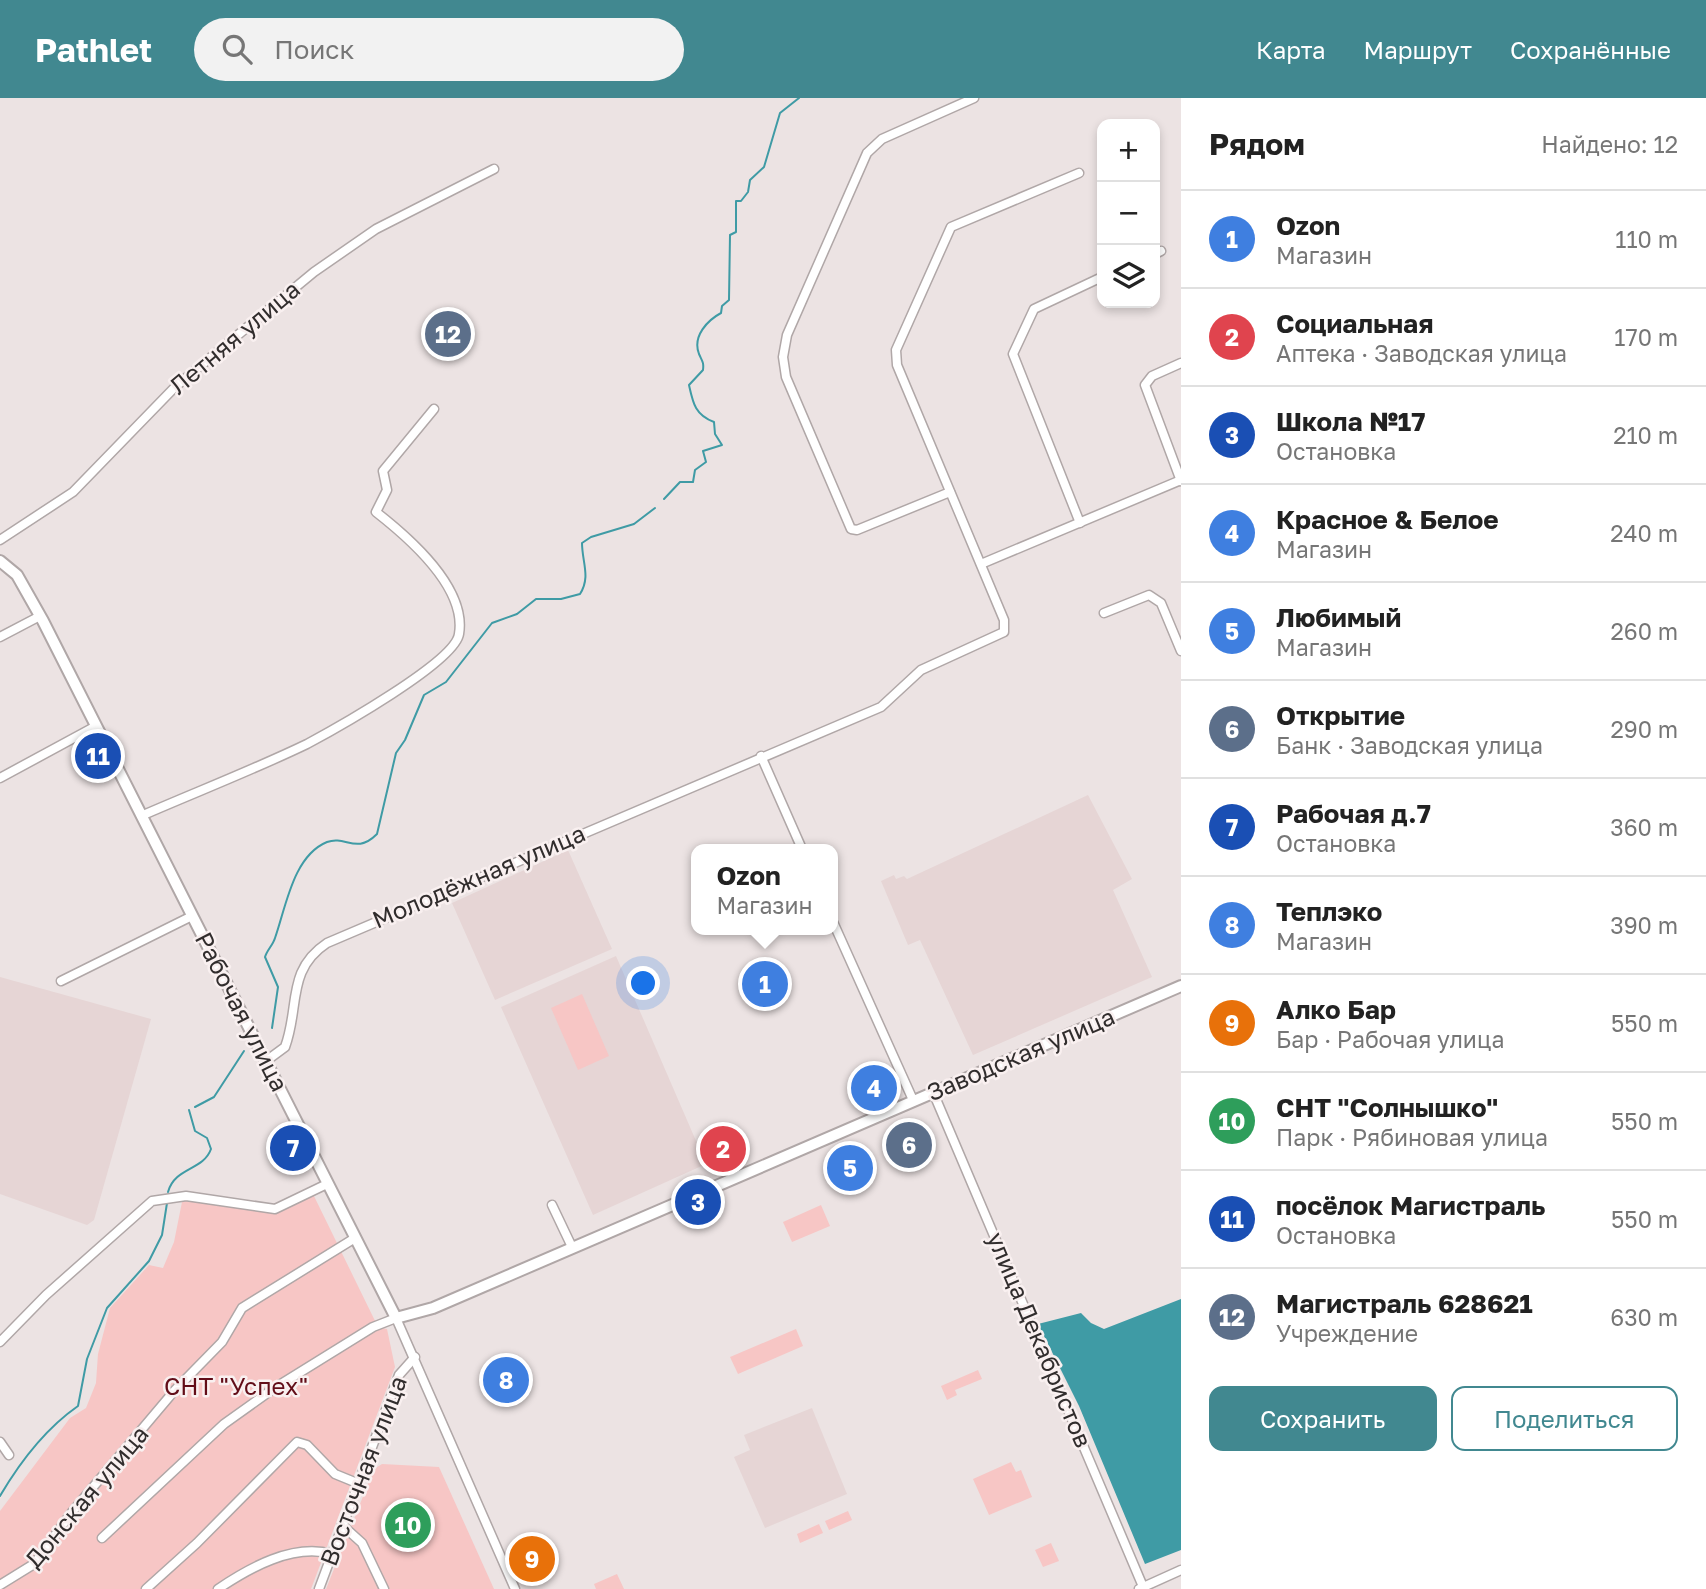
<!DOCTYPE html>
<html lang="ru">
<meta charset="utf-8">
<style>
body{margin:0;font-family:"Golos Text",sans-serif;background:#f2f2f2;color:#222}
.controls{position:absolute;right:21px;top:21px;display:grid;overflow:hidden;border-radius:14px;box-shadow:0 4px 10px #0003}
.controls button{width:63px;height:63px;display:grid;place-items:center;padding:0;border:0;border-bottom:2px solid #e0e0e0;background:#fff;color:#222;font:35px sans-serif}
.you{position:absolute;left:644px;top:886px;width:24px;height:24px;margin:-18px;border:5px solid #fff;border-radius:50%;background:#1a73e8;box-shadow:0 0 0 10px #1a73e833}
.badge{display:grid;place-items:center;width:46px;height:46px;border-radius:50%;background:#418890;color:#fff;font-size:23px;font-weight:700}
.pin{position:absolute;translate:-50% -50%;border:4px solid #fff;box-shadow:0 2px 7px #0006}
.popup{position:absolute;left:691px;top:746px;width:147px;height:91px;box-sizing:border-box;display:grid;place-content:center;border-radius:14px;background:#fff;filter:drop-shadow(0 2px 5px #0005);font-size:23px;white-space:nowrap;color:#767676}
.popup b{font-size:26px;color:#222}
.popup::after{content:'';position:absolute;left:50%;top:100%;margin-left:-14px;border:14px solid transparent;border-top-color:#fff}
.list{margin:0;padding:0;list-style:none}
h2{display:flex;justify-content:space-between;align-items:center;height:91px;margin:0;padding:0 28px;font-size:30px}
h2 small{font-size:23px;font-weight:400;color:#767676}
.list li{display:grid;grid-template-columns:46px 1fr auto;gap:21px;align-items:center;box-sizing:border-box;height:98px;padding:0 28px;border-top:2px solid #e0e0e0}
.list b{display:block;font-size:26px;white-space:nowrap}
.list p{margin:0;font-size:23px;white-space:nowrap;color:#767676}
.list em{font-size:23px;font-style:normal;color:#767676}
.actions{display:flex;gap:14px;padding:21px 28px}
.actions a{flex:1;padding:16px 0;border:2px solid #418890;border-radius:14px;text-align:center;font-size:24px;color:#418890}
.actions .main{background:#418890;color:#fff}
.icon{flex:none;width:38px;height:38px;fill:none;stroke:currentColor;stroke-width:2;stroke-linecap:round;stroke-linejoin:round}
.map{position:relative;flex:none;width:1181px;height:1491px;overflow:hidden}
header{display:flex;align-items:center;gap:42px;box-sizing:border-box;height:98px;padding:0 35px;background:#418890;color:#fff}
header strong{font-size:33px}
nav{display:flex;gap:38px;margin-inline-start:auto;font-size:24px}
.search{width:490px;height:63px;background:#f2f2f2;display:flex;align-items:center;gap:18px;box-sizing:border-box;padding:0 24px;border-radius:38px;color:#767676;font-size:26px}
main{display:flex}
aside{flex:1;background:#fff}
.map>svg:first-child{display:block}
</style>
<header>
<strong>Pathlet</strong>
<div class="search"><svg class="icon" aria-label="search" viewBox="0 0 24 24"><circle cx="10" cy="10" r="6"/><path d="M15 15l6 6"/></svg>Поиск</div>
<nav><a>Карта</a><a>Маршрут</a><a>Сохранённые</a></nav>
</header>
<main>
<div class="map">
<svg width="1181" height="1491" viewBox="0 0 1181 1491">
<rect width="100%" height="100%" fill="#ece3e3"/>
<g fill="#e6d5d5">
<polygon points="1088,697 1132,781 1113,792 1152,879 973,957 920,842 908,847 881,783 894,777 896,781 904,778 907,781"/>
<polygon points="568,752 612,851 495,902 452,805"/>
<polygon points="616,858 706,1066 593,1117 501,909"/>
<polygon points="0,879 151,921 94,1122 87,1127 0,1096"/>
<polygon points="812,1310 847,1396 765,1430 734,1359 750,1352 744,1337"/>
</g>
<g fill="#f7c6c5">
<polygon points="582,896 609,958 578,972 551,910"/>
<polygon points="313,1096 378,1229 387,1231 395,1269 311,1491 0,1491 0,1413 70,1320 86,1310 96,1285 98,1256 110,1210 149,1167 163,1170 174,1144 182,1104 188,1100 278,1115"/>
<polygon points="821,1107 830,1128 792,1144 783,1124"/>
<polygon points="796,1231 803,1248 738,1276 730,1259"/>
<polygon points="978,1272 982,1281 955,1292 957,1297 947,1302 941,1288"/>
<polygon points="1011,1364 1016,1374 1021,1372 1032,1399 989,1417 973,1381"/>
<polygon points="382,1366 439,1369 494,1491 326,1491 374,1371"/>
<polygon points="848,1413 852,1422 829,1432 825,1423"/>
<polygon points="819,1426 823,1435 800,1445 797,1436"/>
<polygon points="1051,1445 1059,1463 1043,1469 1035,1452"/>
<polygon points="617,1476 624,1491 596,1491 594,1486"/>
</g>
<polygon fill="#3f9ba5" points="1181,1201 1181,1452 1145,1466 1079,1308 1038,1226 1081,1215 1091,1225 1104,1231"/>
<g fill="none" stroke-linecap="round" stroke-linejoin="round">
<g stroke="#3f9ba5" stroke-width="2">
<path d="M664,401l16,-17h13l2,-12 11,-8 -3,-11 19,-6 -7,-11 -1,-12c-19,-7 -21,-19 -25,-37l14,-15c1,-8 -1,-9 -4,-16 -7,-18 9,-34 22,-41l1,-7 7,-6 1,-65 6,-3v-31h5l7,-9 2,-12 14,-13 16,-54 19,-15"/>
<path d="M272,930l6,-41 -13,-30c2,-7 8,-12 10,-19 11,-31 18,-82 52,-96 19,-7 29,13 50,-8l19,-81 9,-13 19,-45 22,-13 46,-59 25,-9 19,-15h25l19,-5c11,-17 2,-32 2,-51l9,-6 43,-13 21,-16"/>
<polyline points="195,1009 214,999 244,953"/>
<path d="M168,1094c7,-25 35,-21 43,-43l-4,-11 -12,-7 -6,-21"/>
<path d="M0,1398c20,-34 45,-67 78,-90l9,-47 20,-51 42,-47 13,-26 5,-32"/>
</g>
<g stroke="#b0a7a7" stroke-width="11">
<g id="minor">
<polyline points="1155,156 1161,153"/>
<polyline points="1181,383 1145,287 1152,278 1181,265"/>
<polyline points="950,394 857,432 851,431 786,279 783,259 787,237 867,55 882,41 974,0"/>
<polyline points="1080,425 1013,256 1034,211 1102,179"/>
<polyline points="0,442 73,394 175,289 314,174 376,131 494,71"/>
<polyline points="981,466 1181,382"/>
<polyline points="1104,515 1149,497 1161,505 1181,553"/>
<polyline points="0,539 40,518"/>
<polyline points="761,658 802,751"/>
<polyline points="0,680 96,628"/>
<path d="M141,718c55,-24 112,-46 166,-72 28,-15 148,-82 152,-110 8,-47 -51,-97 -83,-122l11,-22 -4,-19 51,-62"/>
<polyline points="833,824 913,1002"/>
<polyline points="61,883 192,818"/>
<path d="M266,963l19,-14c15,-40 1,-77 42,-104l554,-236 40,-37 83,-38v-12l-107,-255 -1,-15 55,-123 128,-54"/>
<polyline points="933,994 1144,1491"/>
<polyline points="552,1107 572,1149"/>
<polyline points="0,1244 46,1197 152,1103 186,1098 275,1111 327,1086"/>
<polyline points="0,1344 9,1357"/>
<polyline points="342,1427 362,1445 384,1491"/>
<polyline points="102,1440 224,1326 273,1291 373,1229 396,1220 515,1491"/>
<polyline points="0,1487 34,1466 72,1414 175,1292 222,1244 242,1210 355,1140"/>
<polyline points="146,1491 197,1445 297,1344 307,1347 335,1376 357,1385"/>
<path d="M218,1491c31,-21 75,-46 114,-35"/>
<polyline points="319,1491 399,1277 415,1259"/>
<polyline points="1139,1491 1181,1472"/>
</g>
</g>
<g stroke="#b0a7a7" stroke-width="14">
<polyline id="tertiary" points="0,463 17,477 43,523 396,1220 433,1210 1181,888"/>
</g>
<use href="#minor" stroke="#fff" stroke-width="8"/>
<use href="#tertiary" stroke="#fff" stroke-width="10"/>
</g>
<g text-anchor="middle" stroke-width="5" stroke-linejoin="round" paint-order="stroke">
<g font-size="24" fill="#312d2d" stroke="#f9f0f0">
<text transform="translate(235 240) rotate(-40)" y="8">Летняя улица</text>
<text transform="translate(479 779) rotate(-23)" y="8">Молодёжная улица</text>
<text transform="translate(241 914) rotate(63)" y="8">Рабочая улица</text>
<text transform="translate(1021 957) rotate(-23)" y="8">Заводская улица</text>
<text transform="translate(1039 1242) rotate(67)" y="8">улица Декабристов</text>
<text transform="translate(364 1373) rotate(-69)" y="8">Восточная улица</text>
<text transform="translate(87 1399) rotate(-50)" y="8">Донская улица</text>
</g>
<g font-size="24" fill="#620d18" stroke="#f9f0f0">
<text x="236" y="1297">СНТ "Успех"</text>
</g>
</g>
</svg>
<div class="controls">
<button>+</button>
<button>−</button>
<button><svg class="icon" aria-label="layers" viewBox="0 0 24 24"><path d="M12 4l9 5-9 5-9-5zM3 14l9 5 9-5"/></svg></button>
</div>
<div class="you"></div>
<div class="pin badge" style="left:765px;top:886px;background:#3f7fe0">1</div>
<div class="popup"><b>Ozon</b>Магазин</div>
<div class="pin badge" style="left:723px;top:1051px;background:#e0444e">2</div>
<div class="pin badge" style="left:698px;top:1104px;background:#1a4fb4">3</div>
<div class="pin badge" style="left:874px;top:990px;background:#3f7fe0">4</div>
<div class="pin badge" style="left:850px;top:1070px;background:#3f7fe0">5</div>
<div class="pin badge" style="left:909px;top:1047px;background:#5c6f8a">6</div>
<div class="pin badge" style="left:293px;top:1050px;background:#1a4fb4">7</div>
<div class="pin badge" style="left:506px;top:1282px;background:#3f7fe0">8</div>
<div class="pin badge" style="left:532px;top:1461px;background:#e8710a">9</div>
<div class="pin badge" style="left:408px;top:1427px;background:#2e9e5b">10</div>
<div class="pin badge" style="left:98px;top:658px;background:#1a4fb4">11</div>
<div class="pin badge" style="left:448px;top:236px;background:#5c6f8a">12</div>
</div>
<aside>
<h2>Рядом<small>Найдено: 12</small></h2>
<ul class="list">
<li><span class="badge" style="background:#3f7fe0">1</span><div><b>Ozon</b><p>Магазин</p></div><em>110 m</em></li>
<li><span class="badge" style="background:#e0444e">2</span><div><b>Социальная</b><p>Аптека · Заводская улица</p></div><em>170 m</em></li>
<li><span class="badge" style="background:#1a4fb4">3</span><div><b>Школа №17</b><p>Остановка</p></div><em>210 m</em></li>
<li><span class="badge" style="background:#3f7fe0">4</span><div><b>Красное &amp; Белое</b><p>Магазин</p></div><em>240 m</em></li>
<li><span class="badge" style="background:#3f7fe0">5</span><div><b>Любимый</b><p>Магазин</p></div><em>260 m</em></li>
<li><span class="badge" style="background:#5c6f8a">6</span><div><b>Открытие</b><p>Банк · Заводская улица</p></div><em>290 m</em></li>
<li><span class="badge" style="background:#1a4fb4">7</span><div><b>Рабочая д.7</b><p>Остановка</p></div><em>360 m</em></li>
<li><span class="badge" style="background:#3f7fe0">8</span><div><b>Теплэко</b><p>Магазин</p></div><em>390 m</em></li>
<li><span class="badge" style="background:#e8710a">9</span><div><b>Алко Бар</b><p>Бар · Рабочая улица</p></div><em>550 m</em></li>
<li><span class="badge" style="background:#2e9e5b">10</span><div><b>СНТ &quot;Солнышко&quot;</b><p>Парк · Рябиновая улица</p></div><em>550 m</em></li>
<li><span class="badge" style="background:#1a4fb4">11</span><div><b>посёлок Магистраль</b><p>Остановка</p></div><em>550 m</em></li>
<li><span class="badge" style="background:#5c6f8a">12</span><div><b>Магистраль 628621</b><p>Учреждение</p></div><em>630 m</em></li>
</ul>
<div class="actions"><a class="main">Сохранить</a><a>Поделиться</a></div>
</aside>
</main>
